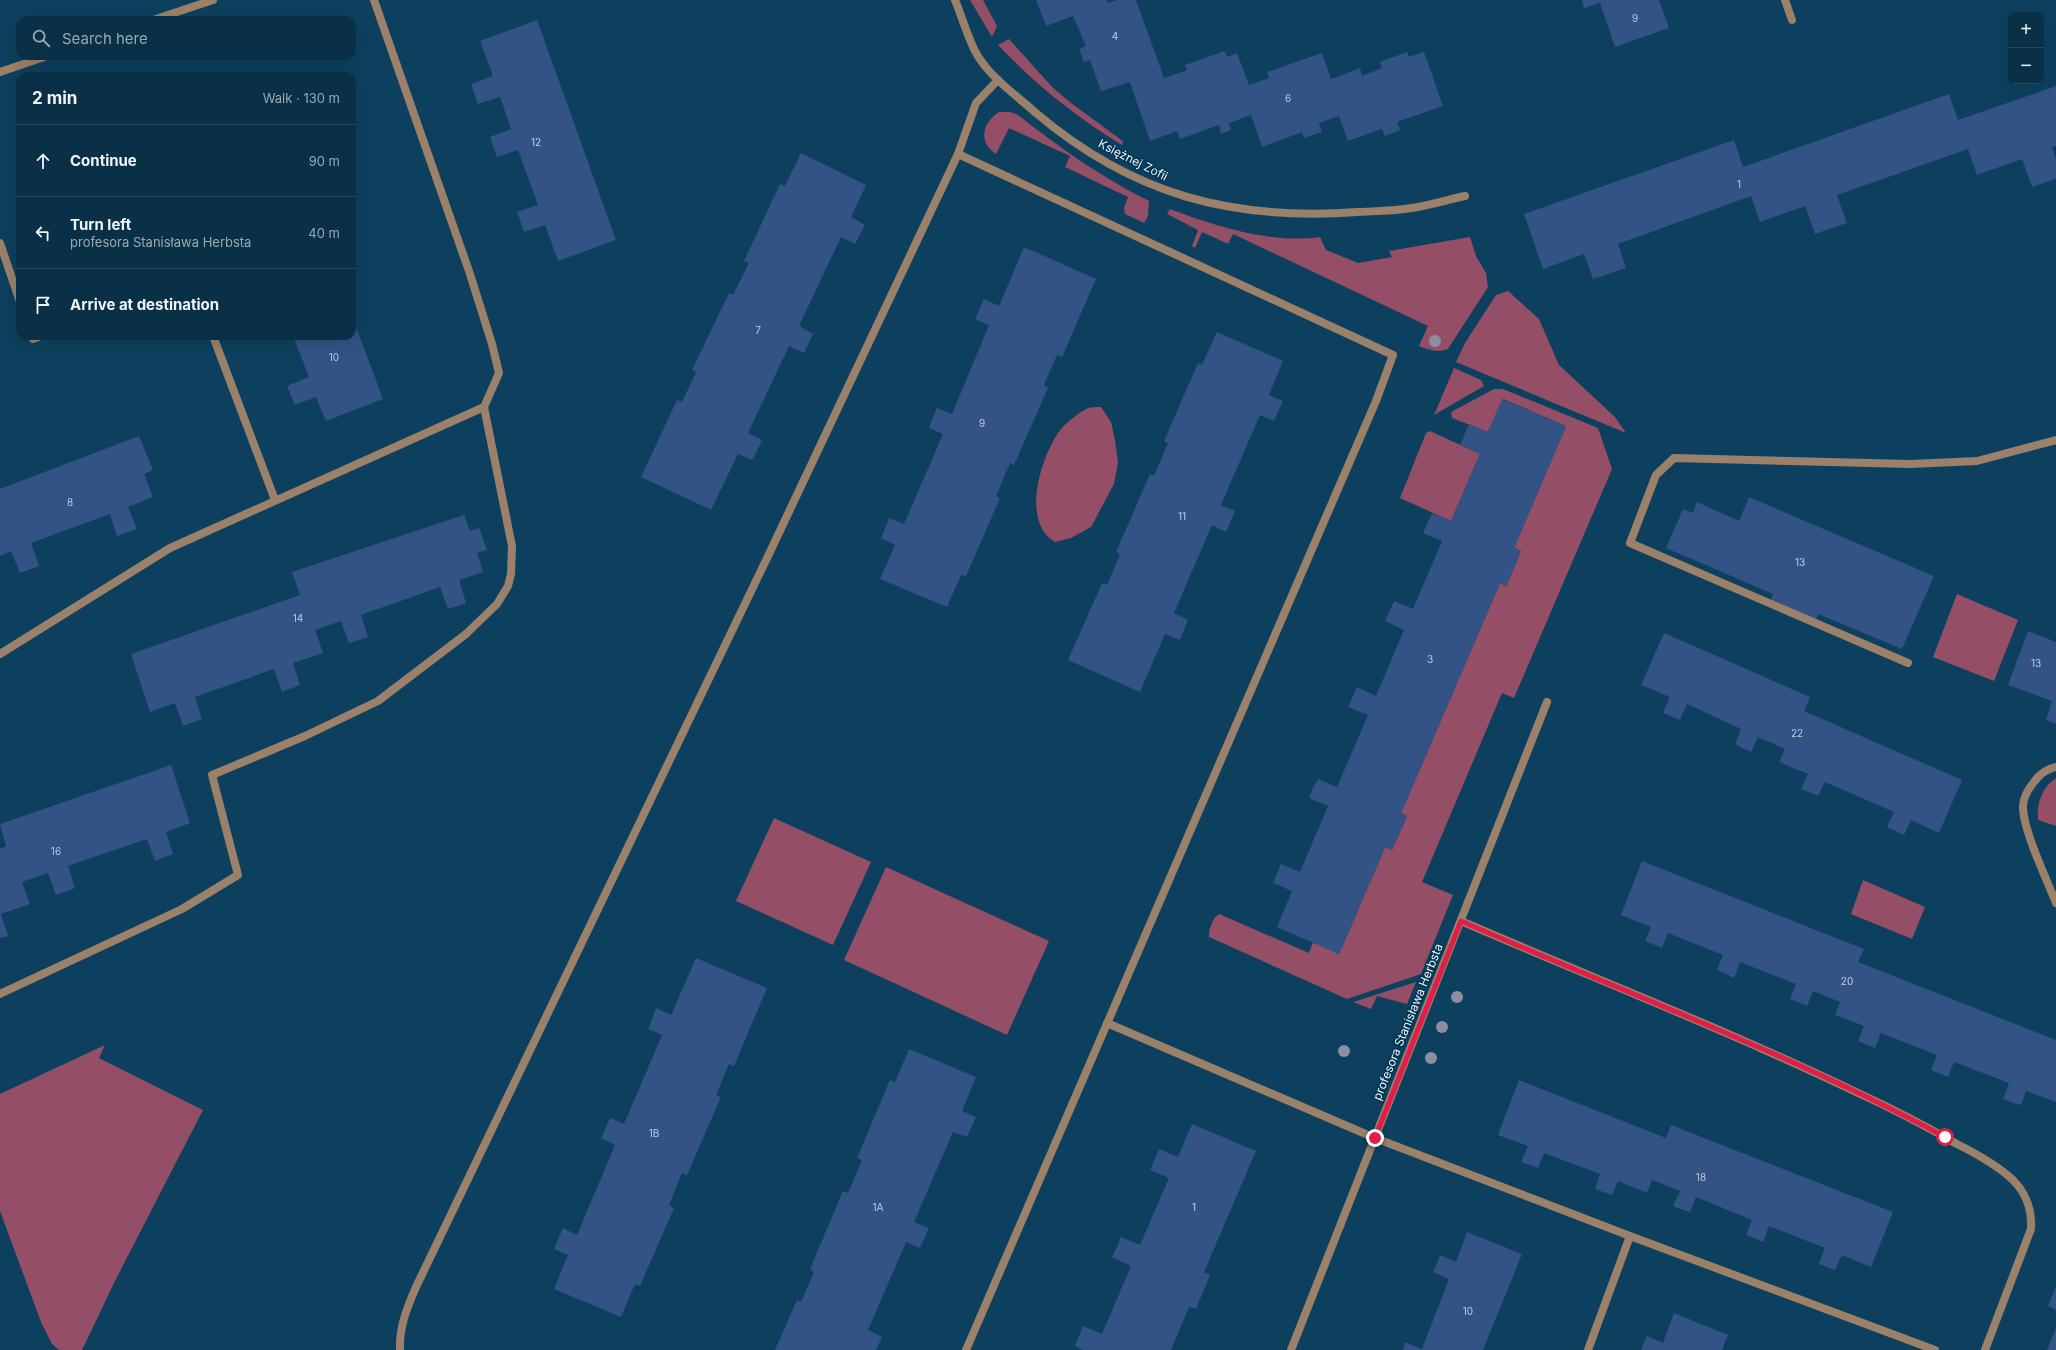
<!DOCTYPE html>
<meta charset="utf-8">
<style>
body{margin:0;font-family:Inter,sans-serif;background:#173c51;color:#f1f3f6}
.controls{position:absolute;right:12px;top:12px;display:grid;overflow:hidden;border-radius:8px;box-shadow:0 4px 16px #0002}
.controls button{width:36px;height:36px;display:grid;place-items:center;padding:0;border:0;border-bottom:1px solid #294b5f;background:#093046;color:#f1f3f6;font:20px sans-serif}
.stop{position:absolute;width:12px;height:12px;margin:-9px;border:3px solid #e11d48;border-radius:50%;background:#fff}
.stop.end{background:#e11d48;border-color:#fff;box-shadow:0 1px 4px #0008}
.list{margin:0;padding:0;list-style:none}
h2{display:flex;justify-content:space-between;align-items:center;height:52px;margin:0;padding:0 16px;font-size:17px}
h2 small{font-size:13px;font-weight:400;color:#99a9b3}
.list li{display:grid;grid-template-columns:26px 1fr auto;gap:12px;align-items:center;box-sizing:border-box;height:72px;padding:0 16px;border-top:1px solid #294b5f}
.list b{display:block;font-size:15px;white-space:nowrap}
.list p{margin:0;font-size:13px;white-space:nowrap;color:#99a9b3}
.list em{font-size:13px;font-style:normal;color:#99a9b3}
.icon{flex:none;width:22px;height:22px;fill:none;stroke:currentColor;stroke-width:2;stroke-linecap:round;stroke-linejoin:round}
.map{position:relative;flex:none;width:2056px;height:1350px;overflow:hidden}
.search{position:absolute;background:#093046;box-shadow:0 4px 16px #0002;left:16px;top:16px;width:340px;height:44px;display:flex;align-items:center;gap:10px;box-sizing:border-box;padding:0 14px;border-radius:12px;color:#99a9b3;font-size:15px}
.panel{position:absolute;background:#093046;box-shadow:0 4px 16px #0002;left:16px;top:72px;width:340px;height:268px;border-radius:12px}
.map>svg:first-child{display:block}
</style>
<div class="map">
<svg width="2056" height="1350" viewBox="0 0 2056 1350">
<rect width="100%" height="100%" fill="#0c405e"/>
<g fill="#944e65">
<polygon points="970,0 983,0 997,26 992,37"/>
<path d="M1009,39l44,49 18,15 49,36 3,3 -1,3c-46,-28 -87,-61 -124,-100z"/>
<path d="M999,112h11l8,3c41,32 84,63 131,86l-1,15 -4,7 -19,-9 -1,-6 4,-11 -63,-30 5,-11 -61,-28 -13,26c-18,-12 -14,-31 3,-42z"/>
<path d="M1170,209c44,17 102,35 150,28l6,13 32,13 34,-6 -3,-6 81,-14 6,19 10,17 2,14 -40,62c-11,4 -18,1 -29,-3l9,-20 -195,-92 -5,10 -26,-12 -7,16 -3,-2 6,-16 -31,-16z"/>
<polygon points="1508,291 1539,319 1559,365 1615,417 1626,433 1456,362 1465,343 1496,295"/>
<polygon points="1454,368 1481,380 1484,386 1434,415"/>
<path d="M1494,389h9l95,39 14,41 -98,229 -12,-5 -80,189 31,13 -32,79 -74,25 -138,-62c-1,-6 4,-20 10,-23l90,39 4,-11 26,12 46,-107 7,3 15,-34 -6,-3 99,-230 6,3 15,-35 -7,-3 52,-122 -63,-27 -15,33 -36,-14 -1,-5 2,-2z"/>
<path d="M1101,407l10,15 4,18 3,22 -4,22 -23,43 -20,11 -16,4c-34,-20 -15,-82 3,-109 6,-9 19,-19 28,-24 4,-2 10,-2 15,-2z"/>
<polygon points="1430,431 1480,454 1451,521 1400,498 1426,433"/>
<polygon points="1957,594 2018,620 1994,681 1933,657"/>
<path d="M2056,778v48l-18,-6c-2,-16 4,-33 18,-42z"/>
<polygon points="774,818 871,862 833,945 736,901"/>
<polygon points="886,867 1049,941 1007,1035 844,960"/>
<polygon points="1863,880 1925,907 1912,939 1851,914"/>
<polygon points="1416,982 1407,1004 1377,996 1371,1009 1353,1002"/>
<polygon points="105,1045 99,1058 203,1110 115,1281 82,1350 59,1350 52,1344 41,1322 0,1211 0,1094"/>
</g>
<g fill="#335285">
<polygon points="1036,0 1107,0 1108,3 1117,0 1136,0 1164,78 1187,70 1185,65 1225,51 1227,57 1237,53 1249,85 1269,78 1267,72 1322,53 1331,79 1360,68 1362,76 1382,68 1380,62 1407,52 1409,57 1424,52 1443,106 1397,122 1400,130 1385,136 1382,129 1348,141 1339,116 1319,123 1322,132 1304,138 1302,132 1262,147 1251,115 1229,123 1231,130 1221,134 1219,125 1180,139 1177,131 1150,141 1130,82 1101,91 1090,60 1084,62 1079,49 1086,46 1073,16 1046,26"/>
<polygon points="1582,0 1659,0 1669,28 1615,47 1600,3 1584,8"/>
<polygon points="537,20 616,240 558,261 545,225 524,232 517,212 538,205 518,150 497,157 490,137 511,129 500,97 478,104 471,84 493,76 480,41"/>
<polygon points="2056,86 2056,146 2052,147 2056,159 2056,179 2032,187 2022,159 1977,175 1968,149 1837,195 1847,223 1815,234 1805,206 1760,222 1751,196 1618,244 1626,268 1593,279 1584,254 1543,269 1524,214 1734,140 1743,167 1949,94 1958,120"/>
<polygon points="801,153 866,185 851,217 865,225 855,244 841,237 799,326 813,334 804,353 789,346 748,433 762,440 757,451 752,460 738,454 711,510 641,477 677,400 682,402 696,372 692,370 729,293 733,295 749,263 744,261 780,184 785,186"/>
<polygon points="1024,247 1096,279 1062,357 1057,355 1044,385 1048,388 1014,465 1010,463 996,496 1000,498 966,576 961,575 947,607 880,579 895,545 881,538 889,518 904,524 943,434 929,428 933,417 937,408 952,414 989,325 975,319 984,299 999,306"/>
<polygon points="352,316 383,399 326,421 316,397 295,405 287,386 309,377 293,336 352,336"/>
<polygon points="1217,332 1283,361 1269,395 1283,401 1274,421 1260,415 1221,505 1235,511 1226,532 1212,525 1174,613 1188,620 1180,640 1165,634 1140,692 1068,660 1102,583 1107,585 1120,554 1116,552 1150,474 1154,476 1168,443 1164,441 1198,363 1202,365"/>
<polygon points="1502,399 1566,426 1514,548 1521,551 1506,586 1500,583 1401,813 1407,816 1392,850 1385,847 1339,954 1277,927 1292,891 1273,883 1281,864 1300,872 1328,806 1309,798 1313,788 1318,779 1337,787 1368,715 1348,707 1357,687 1376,696 1404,630 1385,621 1394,601 1413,609 1442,541 1423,533 1432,513 1451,521 1480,454 1460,445 1469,424 1488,432"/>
<polygon points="139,436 153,470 144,474 153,497 128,507 137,529 117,536 110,514 31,543 39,566 20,573 11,551 0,556 0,489"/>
<polygon points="1749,497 1934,576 1902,649 1818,614 1816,620 1771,600 1773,594 1666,548 1683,509 1693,513 1697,502 1739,521"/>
<polygon points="464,515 470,531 479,528 487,550 477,553 483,572 459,580 466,603 448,609 440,587 361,615 368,637 359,640 349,643 341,621 315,630 323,653 293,663 300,685 282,692 274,669 195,697 202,719 183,726 175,703 150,712 131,654 300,595 292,572"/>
<polygon points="2028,631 2056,642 2056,724 2046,720 2052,701 2008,685"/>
<polygon points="1664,633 1810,697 1804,711 1962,780 1939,833 1911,820 1904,835 1887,827 1894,812 1825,782 1818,796 1801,789 1808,774 1779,762 1785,749 1758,737 1751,752 1742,748 1735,744 1741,729 1687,704 1680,720 1663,713 1670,697 1641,685"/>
<polygon points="171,765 190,823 166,832 173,854 155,861 147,839 68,866 75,888 56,895 48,873 22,882 30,904 1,914 8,936 0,938 0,849 6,846 0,824"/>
<polygon points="1642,861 1864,949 1858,962 2056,1040 2056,1102 2026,1091 2021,1105 2013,1103 2003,1099 2009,1083 1954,1062 1948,1077 1931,1070 1937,1055 1881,1033 1875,1048 1858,1041 1864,1026 1835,1015 1840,1002 1813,991 1807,1006 1790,999 1796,984 1740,962 1734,978 1726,974 1717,970 1723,955 1668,933 1662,948 1645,941 1651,927 1621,915"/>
<polygon points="696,958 767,988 734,1066 729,1064 716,1095 721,1097 687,1175 682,1173 669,1205 674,1208 640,1286 635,1284 621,1317 554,1289 568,1255 554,1249 563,1228 577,1235 615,1145 601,1138 610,1118 624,1124 662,1035 648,1029 656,1008 671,1015"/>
<polygon points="909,1049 976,1077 962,1111 976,1117 967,1137 953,1132 914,1222 929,1228 920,1248 906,1242 868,1330 882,1337 876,1350 775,1350 797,1300 801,1302 814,1272 810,1269 843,1191 848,1193 862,1160 857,1158 890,1080 895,1082"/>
<polygon points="1519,1080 1666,1138 1671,1125 1893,1212 1871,1267 1842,1255 1835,1270 1819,1264 1825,1248 1769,1226 1763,1242 1746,1235 1752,1220 1696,1197 1690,1212 1683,1210 1673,1206 1680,1191 1652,1180 1647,1193 1618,1181 1612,1195 1595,1189 1600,1174 1544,1153 1538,1168 1521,1162 1528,1146 1498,1135"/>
<polygon points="1192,1124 1256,1151 1204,1272 1210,1275 1196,1309 1189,1307 1171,1350 1084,1350 1075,1346 1083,1326 1102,1334 1131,1266 1112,1257 1117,1247 1121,1237 1140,1245 1169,1178 1150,1170 1159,1149 1178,1157"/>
<polygon points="1467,1232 1522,1254 1483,1350 1403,1350 1405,1342 1422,1349 1449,1279 1433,1272 1437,1263 1440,1255 1456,1262"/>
<polygon points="2056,1286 2056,1310 2048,1306"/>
<polygon points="1674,1313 1728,1335 1722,1350 1641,1350 1647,1336 1663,1343"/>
<polygon points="2056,1328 2056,1350 2047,1350"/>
</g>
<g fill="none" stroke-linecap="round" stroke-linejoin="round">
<g stroke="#9b806a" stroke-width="8">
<polyline points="1785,0 1792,20"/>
<polyline points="958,154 1393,355 1376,401 966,1350"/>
<polyline points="0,243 20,302"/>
<polyline points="32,336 33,339 41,336"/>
<polyline points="213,336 275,500"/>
<polyline points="0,654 170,548 484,407"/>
<polyline points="1908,663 1630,543 1656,475 1674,458 1911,464 1977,461 2056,440"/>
<path d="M1461,921c132,57 266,109 395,171 35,16 68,33 101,52 20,10 40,21 56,36 14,14 19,30 18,49l-46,121"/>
<polyline points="0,994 182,909 238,875 212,775 305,736 378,701 466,634 497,604 508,586 511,574 512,546 484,407 499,373 492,344 470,274 374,0"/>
<polyline points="1107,1023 1375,1138 1630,1236 1935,1350"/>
<path d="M400,1350c-1,-23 7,-42 16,-63l353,-733 189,-400 18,-51 22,-23"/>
<polyline points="1588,1350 1630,1236"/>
</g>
<g stroke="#9b806a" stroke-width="8">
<path d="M955,0c7,17 12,35 20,51 12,24 41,44 61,62 97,82 196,108 322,99 18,-1 36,-1 54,-4 18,-3 35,-8 53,-12"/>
<polyline points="153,20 213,0"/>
<polyline points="0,72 47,56"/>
<path d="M2056,767c-9,2 -17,8 -22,15 -6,7 -11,16 -11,25 0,23 24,73 33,96"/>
<polyline points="1291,1350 1547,702"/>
</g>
</g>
<g fill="#8e8da2">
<circle cx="1435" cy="341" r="6"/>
<circle cx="1457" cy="997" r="6"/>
<circle cx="1442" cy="1027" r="6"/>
<circle cx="1344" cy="1051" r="6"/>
<circle cx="1431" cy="1058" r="6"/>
</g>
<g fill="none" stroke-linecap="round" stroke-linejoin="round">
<path stroke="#e11d48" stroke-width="5" d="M1375,1138l86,-217c162,71 328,132 484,216"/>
</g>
<g text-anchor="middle" stroke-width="3" stroke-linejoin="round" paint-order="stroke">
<g font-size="10" fill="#bfccdc">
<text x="1635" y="22">9</text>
<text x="1115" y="40">4</text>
<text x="1288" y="102">6</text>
<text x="536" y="146">12</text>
<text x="1739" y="188">1</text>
<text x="758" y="334">7</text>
<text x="334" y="361">10</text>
<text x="982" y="427">9</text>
<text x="70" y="506">8</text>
<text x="1182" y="520">11</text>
<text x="1800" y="566">13</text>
<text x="298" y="622">14</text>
<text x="1430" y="663">3</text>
<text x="2036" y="667">13</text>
<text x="1797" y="737">22</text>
<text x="56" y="855">16</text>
<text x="1847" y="985">20</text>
<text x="654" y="1137">1B</text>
<text x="1701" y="1181">18</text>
<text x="878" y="1211">1A</text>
<text x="1194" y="1211">1</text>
<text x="1468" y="1315">10</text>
</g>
<g font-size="12" fill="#eef5f9" stroke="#003553">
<text transform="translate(1133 160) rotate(27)" y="4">Księżnej Zofii</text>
<text transform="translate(1408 1022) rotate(-68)" y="4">profesora Stanisława Herbsta</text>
</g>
</g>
</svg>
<div class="controls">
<button>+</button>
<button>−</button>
</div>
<div class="stop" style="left:1945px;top:1137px"></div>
<div class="stop end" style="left:1375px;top:1138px"></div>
<div class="search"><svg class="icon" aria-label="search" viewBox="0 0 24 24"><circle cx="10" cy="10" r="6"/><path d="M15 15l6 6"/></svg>Search here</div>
<section class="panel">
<h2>2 min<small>Walk · 130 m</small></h2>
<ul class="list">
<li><svg class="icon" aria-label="ahead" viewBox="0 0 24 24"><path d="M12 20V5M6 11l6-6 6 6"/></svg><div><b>Continue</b></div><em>90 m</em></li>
<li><svg class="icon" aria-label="left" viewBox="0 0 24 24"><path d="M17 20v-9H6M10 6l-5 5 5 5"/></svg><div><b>Turn left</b><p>profesora Stanisława Herbsta</p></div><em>40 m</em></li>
<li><svg class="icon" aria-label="arrive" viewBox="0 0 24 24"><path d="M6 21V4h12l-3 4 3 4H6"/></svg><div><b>Arrive at destination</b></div></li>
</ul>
</section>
</div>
